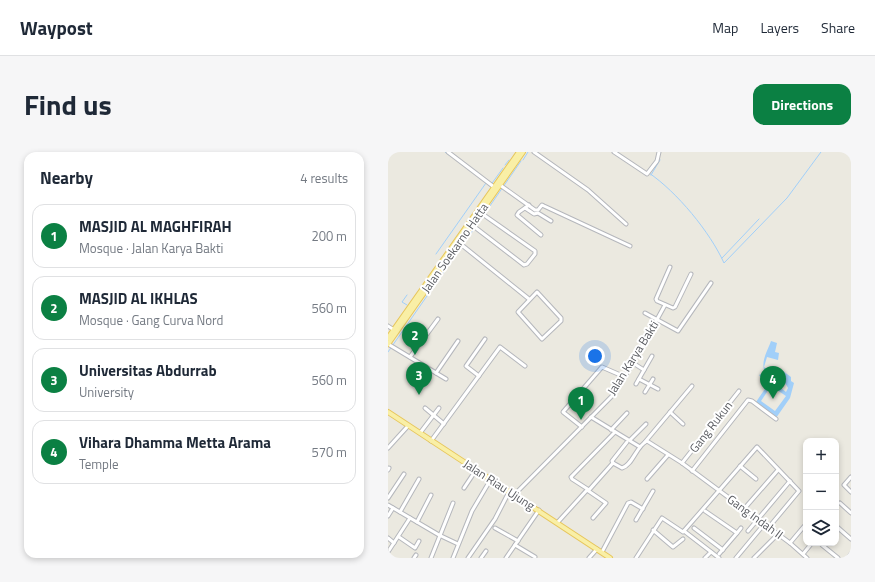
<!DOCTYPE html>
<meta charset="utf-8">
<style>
body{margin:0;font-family:"Titillium Web",sans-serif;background:#f6f6f7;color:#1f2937}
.controls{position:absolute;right:12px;bottom:12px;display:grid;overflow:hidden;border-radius:8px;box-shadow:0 2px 6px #0003}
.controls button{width:36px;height:36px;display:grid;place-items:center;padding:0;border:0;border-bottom:1px solid #e0e1e3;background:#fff;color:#1f2937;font:20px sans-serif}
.you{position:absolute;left:207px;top:204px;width:14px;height:14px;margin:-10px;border:3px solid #fff;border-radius:50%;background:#1a73e8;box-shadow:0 0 0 6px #1a73e833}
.badge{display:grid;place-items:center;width:26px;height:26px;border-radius:50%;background:#0b8043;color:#fff;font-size:13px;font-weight:700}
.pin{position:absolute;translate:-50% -33px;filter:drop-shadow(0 1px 2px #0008)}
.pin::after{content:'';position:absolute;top:21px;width:14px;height:12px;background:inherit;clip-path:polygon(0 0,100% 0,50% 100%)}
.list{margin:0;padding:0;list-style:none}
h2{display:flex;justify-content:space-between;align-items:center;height:52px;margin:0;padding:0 16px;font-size:17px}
h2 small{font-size:13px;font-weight:400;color:#747a83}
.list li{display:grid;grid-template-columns:26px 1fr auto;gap:12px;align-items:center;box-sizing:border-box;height:64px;margin:0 8px 8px;padding:0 8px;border:1px solid #e0e1e3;border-radius:12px}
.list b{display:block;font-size:15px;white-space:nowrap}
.list p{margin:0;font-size:13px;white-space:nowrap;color:#747a83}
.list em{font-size:13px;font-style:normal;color:#747a83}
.icon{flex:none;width:22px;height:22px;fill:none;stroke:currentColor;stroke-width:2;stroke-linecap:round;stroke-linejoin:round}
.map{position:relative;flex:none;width:463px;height:406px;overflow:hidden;border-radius:12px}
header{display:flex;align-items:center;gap:24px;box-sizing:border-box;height:56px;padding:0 20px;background:#fff;border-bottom:1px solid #e0e1e3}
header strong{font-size:19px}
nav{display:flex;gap:22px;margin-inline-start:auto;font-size:14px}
.intro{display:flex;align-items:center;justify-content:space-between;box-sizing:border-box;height:96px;padding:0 24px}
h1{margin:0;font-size:28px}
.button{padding:10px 18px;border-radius:12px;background:#0b8043;color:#fff;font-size:14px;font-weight:700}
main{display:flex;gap:24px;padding:0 24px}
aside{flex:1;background:#fff;border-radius:12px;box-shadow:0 2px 6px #0003}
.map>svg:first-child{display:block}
</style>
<header>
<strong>Waypost</strong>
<nav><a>Map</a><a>Layers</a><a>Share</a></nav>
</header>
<div class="intro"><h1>Find us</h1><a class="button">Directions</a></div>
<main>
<aside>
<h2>Nearby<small>4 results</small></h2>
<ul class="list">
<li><span class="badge">1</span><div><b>MASJID AL MAGHFIRAH</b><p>Mosque · Jalan Karya Bakti</p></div><em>200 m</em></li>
<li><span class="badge">2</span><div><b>MASJID AL IKHLAS</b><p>Mosque · Gang Curva Nord</p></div><em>560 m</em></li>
<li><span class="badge">3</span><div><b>Universitas Abdurrab</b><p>University</p></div><em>560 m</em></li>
<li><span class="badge">4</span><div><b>Vihara Dhamma Metta Arama</b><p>Temple</p></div><em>570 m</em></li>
</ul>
</aside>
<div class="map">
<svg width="463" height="406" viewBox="0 0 463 406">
<rect width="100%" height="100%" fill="#ebe9e0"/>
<g fill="#a1cff9" fill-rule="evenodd">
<path d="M383,189l6,2 -2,9 4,1 -1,7 -11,-3 -3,10 5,4 -6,9 -4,-5 6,-3c-5,-10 3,-22 6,-31z"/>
<path d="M390,218l5,1 8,6v4l3,2 -4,15 -14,20 -20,-16 15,-22 15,12 2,-4c-3,-8 -10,-7 -15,-12zM383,234l15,10 -11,15 -14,-10z"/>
</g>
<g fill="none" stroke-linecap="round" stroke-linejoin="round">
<g stroke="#a1cff9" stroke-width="1">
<polyline points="57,0 61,3"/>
<polyline points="69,8 98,31"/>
<polyline points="135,8 140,0"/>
<polyline points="117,13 121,8"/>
<path d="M261,21c28,19 61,59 75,90l63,-65 34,-46"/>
<polyline points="263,23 272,8"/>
<polyline points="88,74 133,9"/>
<polyline points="79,87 86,77"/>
<polyline points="48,102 98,31 102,34 115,16"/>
<polyline points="334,106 371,67"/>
<polyline points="64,108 74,95"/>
<polyline points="19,143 14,150 19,153"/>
<polyline points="0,200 62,111"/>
</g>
<g stroke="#b5b7bc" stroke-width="5">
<g id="minor">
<polyline points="60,0 106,35"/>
<polyline points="146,0 200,38 238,72"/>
<polyline points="226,0 259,22 269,9 271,0"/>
<polyline points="112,33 147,58 150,58 154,53 156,54 242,94"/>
<polyline points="141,53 131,60 129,63 153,83"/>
<polyline points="137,56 146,62 150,61 163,69"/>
<polyline points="84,73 136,113 139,112 147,102 147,99 93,61"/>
<polyline points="75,94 141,147"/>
<polyline points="282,115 268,147 269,149 285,156 287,155 303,122"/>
<polygon points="149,140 173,166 173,169 154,187 130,160"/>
<polyline points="257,161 290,179 323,131"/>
<polyline points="0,174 6,178"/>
<polyline points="0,192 58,227"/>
<polyline points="22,205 50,167"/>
<polyline points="245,211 256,218"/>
<polyline points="48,221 70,189"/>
<polyline points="91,224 78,214 97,187"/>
<polyline points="251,227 270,237"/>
<polyline points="248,232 264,204"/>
<polyline points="257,240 265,227"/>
<polyline points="37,256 56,272"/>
<polyline points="282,260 295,272"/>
<polyline points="203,265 252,295"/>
<polyline points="194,275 175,260 214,215 237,225"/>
<polyline points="223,278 239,261"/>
<path d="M227,280l-44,45 1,2 17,11 24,-27 9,5c11,-3 14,-22 25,-27l35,22 108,80 17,15"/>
<polyline points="32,281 51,256"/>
<polyline points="242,288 258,272"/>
<polyline points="43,289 112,195 137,214"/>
<polyline points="257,290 304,234"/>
<polyline points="0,296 20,274"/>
<polyline points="225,311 224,309 239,290"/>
<polyline points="294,311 351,239"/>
<polyline points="352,314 368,327"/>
<polyline points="0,318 1,316"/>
<polyline points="304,319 360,248 364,249 388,267"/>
<polyline points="463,325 456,333 463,340"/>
<polyline points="259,327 280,303"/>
<polyline points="76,336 88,318"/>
<polyline points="126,343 226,242 245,211 277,153"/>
<polyline points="0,346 16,322"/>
<polyline points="452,351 463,361"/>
<polyline points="0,353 51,383 70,392"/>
<polyline points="356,357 390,318"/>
<polyline points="317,359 349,381 331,402"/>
<polyline points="12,360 31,327"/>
<polyline points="0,364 5,356"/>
<polyline points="248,368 265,339"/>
<polyline points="29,370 43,343"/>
<polyline points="169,371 199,338 218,351 205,366"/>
<polyline points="448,374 463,387"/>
<polyline points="107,376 130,389"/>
<polyline points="306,376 335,398"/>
<polyline points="265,378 285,395 295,387"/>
<polyline points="296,379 331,406"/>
<polyline points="360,379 402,329"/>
<polyline points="349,381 353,376"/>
<polyline points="11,385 27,396 31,389"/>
<polyline points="0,386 6,391"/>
<polyline points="402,391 418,372"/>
<polyline points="127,393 147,405"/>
<polyline points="434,393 450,406"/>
<polyline points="0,400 22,366"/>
<polyline points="214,400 240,351 243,350 255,357"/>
<polyline points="415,402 424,391"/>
<polyline points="26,406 28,403"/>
<polyline points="43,406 65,351"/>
<polyline points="65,406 84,359 103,327"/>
<polyline points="80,406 107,367 121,340"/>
<polyline points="93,406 98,399"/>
<polyline points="118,406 151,358"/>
<polyline points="201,406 209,397"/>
<polyline points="248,406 274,366 295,380 369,295 411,339 381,375"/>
<polyline points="317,406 323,400"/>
<polyline points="348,406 373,376"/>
<polyline points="366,406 390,382"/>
<polyline points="460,406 463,402"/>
</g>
</g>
<g stroke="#e7c65c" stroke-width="6">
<g id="major">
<polyline points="0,186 131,0"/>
<polyline points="0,192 135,0"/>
<polyline points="0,260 222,406"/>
</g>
</g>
<use href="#minor" stroke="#fff" stroke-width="3"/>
<use href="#major" stroke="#f9efa6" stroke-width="4"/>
</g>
<g text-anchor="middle" stroke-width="4" stroke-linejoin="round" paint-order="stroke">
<g font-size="12" fill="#595b60" stroke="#fff">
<text transform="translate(67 96) rotate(-55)" y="4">Jalan Soekarno Hatta</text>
<text transform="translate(245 206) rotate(-58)" y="4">Jalan Karya Bakti</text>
<text transform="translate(323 275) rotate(-52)" y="4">Gang Rukun</text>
<text transform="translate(111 333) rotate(33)" y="4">Jalan Riau Ujung</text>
<text transform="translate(367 365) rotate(36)" y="4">Gang Indah II</text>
</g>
</g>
</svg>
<div class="controls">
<button>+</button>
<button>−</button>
<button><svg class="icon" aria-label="layers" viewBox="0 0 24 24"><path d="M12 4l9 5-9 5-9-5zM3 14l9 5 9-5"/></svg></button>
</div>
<div class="you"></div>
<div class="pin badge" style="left:193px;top:268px">1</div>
<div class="pin badge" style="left:27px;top:203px">2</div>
<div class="pin badge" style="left:31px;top:243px">3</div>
<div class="pin badge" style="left:385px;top:247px">4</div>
</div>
</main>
